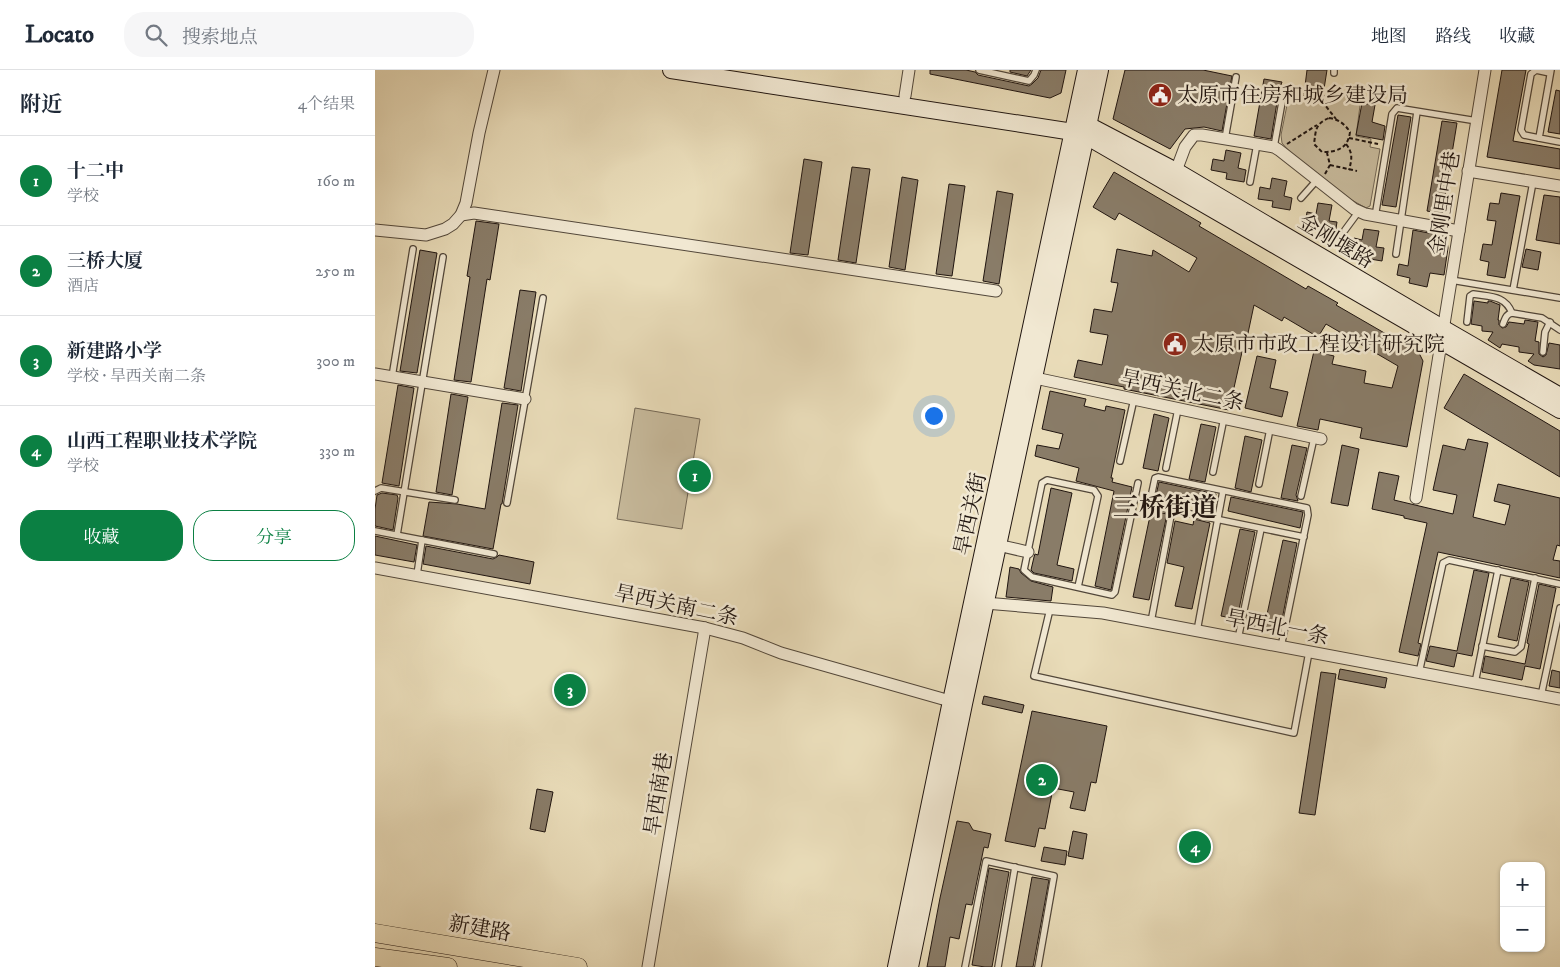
<!DOCTYPE html>
<html lang="zh">
<meta charset="utf-8">
<style>
body{margin:0;font-family:"IM FELL DW Pica","Noto Serif SC",serif;background:#f6f6f7;color:#1f2937}
.controls{position:absolute;right:15px;bottom:15px;display:grid;overflow:hidden;border-radius:10px;box-shadow:0 1px 4px #0004}
.controls button{width:45px;height:45px;display:grid;place-items:center;padding:0;border:0;border-bottom:1px solid #e0e1e3;background:#fff;color:#1f2937;font:25px sans-serif}
.you{position:absolute;left:558px;top:345px;width:18px;height:18px;margin:-12px;border:4px solid #fff;border-radius:50%;background:#1a73e8;box-shadow:0 0 0 8px #1a73e833}
.badge{display:grid;place-items:center;width:32px;height:32px;border-radius:50%;background:#0b8043;color:#fff;font-size:16px;font-weight:700}
.pin{position:absolute;translate:-50% -50%;border:2px solid #fff;box-shadow:0 1px 5px #0006}
.list{margin:0;padding:0;list-style:none}
h2{display:flex;justify-content:space-between;align-items:center;height:65px;margin:0;padding:0 20px;font-size:21px}
h2 small{font-size:16px;font-weight:400;color:#747a83}
.list li{display:grid;grid-template-columns:32px 1fr auto;gap:15px;align-items:center;box-sizing:border-box;height:90px;padding:0 20px;border-top:1px solid #e0e1e3}
.list b{display:block;font-size:19px;white-space:nowrap}
.list p{margin:0;font-size:16px;white-space:nowrap;color:#747a83}
.list em{font-size:16px;font-style:normal;color:#747a83}
.actions{display:flex;gap:10px;padding:15px 20px}
.actions a{flex:1;padding:11px 0;border:1px solid #0b8043;border-radius:20px;text-align:center;font-size:18px;color:#0b8043}
.actions .main{background:#0b8043;color:#fff}
.icon{flex:none;width:28px;height:28px;fill:none;stroke:currentColor;stroke-width:2;stroke-linecap:round;stroke-linejoin:round}
.map{position:relative;flex:none;width:1185px;height:897px;overflow:hidden}
header{display:flex;align-items:center;gap:30px;box-sizing:border-box;height:70px;padding:0 25px;background:#fff;border-bottom:1px solid #e0e1e3}
header strong{font-size:24px}
nav{display:flex;gap:28px;margin-inline-start:auto;font-size:18px}
.search{width:350px;height:45px;background:#f6f6f7;display:flex;align-items:center;gap:12px;box-sizing:border-box;padding:0 18px;border-radius:20px;color:#747a83;font-size:19px}
main{display:flex}
aside{flex:1;background:#fff}
.map>svg:first-child{display:block}
</style>
<header>
<strong>Locato</strong>
<div class="search"><svg class="icon" aria-label="search" viewBox="0 0 24 24"><circle cx="10" cy="10" r="6"/><path d="M15 15l6 6"/></svg>搜索地点</div>
<nav><a>地图</a><a>路线</a><a>收藏</a></nav>
</header>
<main>
<aside>
<h2>附近<small>4个结果</small></h2>
<ul class="list">
<li><span class="badge">1</span><div><b>十二中</b><p>学校</p></div><em>160 m</em></li>
<li><span class="badge">2</span><div><b>三桥大厦</b><p>酒店</p></div><em>250 m</em></li>
<li><span class="badge">3</span><div><b>新建路小学</b><p>学校 · 旱西关南二条</p></div><em>300 m</em></li>
<li><span class="badge">4</span><div><b>山西工程职业技术学院</b><p>学校</p></div><em>330 m</em></li>
</ul>
<div class="actions"><a class="main">收藏</a><a>分享</a></div>
</aside>
<div class="map">
<svg width="1185" height="897" viewBox="0 0 1185 897">
<rect width="100%" height="100%" fill="#e9dcb9"/>
<filter id="stains"><feTurbulence type="fractalNoise" baseFrequency=".004" numOctaves="4"/><feColorMatrix values="0 0 0 0 .2 0 0 0 0 .09 0 0 0 0 .02 0 0 0 .5 -.17"/></filter>
<radialGradient id="worn" r=".72"><stop offset=".6" stop-color="#630" stop-opacity="0"/><stop offset="1" stop-color="#630" stop-opacity=".3"/></radialGradient>
<g fill="#c7ba9c" stroke="#746856">
<polygon points="915,20 945,27 958,23 986,28 981,66 996,69 995,77 1005,79 995,136 991,138 975,129 915,82 907,73 906,65"/>
<polygon points="260,338 325,349 307,459 242,449"/>
</g>
<g fill="#897c68" stroke="#201510">
<polygon points="555,0 591,0 600,2 603,5 654,16 657,14 663,8 666,0 691,0 686,23 675,28 555,4"/>
<polygon points="635,0 656,0 652,6 635,2"/>
<polygon points="750,0 828,0 857,6 847,61 829,57 810,59 795,79 738,49"/>
<polygon points="932,0 952,0 949,19 930,16"/>
<polygon points="1127,0 1151,0 1138,71 1185,79 1185,99 1112,87"/>
<polygon points="889,9 907,12 904,20 896,69 879,66"/>
<polygon points="1181,20 1185,21 1185,64 1173,62"/>
<polygon points="987,33 1000,35 997,52 1010,56 1008,70 981,65"/>
<polygon points="1023,45 1036,47 1021,137 1007,135"/>
<polygon points="1067,51 1082,53 1067,144 1052,141"/>
<polygon points="851,80 866,83 863,98 871,100 869,112 851,109 852,103 836,100 838,89 849,91"/>
<polygon points="429,89 447,92 433,185 415,183"/>
<polygon points="477,97 495,99 481,193 463,190"/>
<polygon points="739,102 826,153 824,156 931,219 933,216 963,233 961,235 1044,283 1048,291 1032,377 985,368 987,358 945,349 943,360 922,356 939,281 959,286 957,294 991,301 989,313 1017,318 1023,296 951,254 943,267 909,247 907,251 879,235 869,282 867,282 854,340 749,319 749,317 699,307 703,290 727,295 733,265 715,262 719,239 737,242 743,213 736,212 742,179 777,186 778,180 814,202 822,188 744,143 740,150 718,137"/>
<polygon points="527,107 543,110 530,200 514,197"/>
<polygon points="897,108 912,111 909,126 917,128 915,140 897,137 898,131 883,129 885,117 895,119"/>
<polygon points="574,114 590,116 577,206 561,204"/>
<polygon points="622,121 638,124 624,214 608,211"/>
<polygon points="1126,123 1145,126 1130,208 1112,205 1114,192 1105,190 1108,174 1117,175 1121,151 1112,150 1115,133 1124,134"/>
<polygon points="1169,125 1185,127 1185,174 1161,170"/>
<polygon points="943,133 957,135 954,151 962,152 960,165 942,162 943,156 930,154 932,142 941,144"/>
<polygon points="101,151 124,154 115,210 112,209 96,312 79,310 95,207 92,206"/>
<polygon points="989,159 1004,161 1001,177 1009,178 1007,191 989,188 990,182 977,180 979,168 987,170"/>
<polygon points="1038,160 1069,166 1072,171 1073,178 1069,205 1055,203 1052,217 1034,213 1035,208 1022,205 1024,194 1033,196"/>
<polygon points="1151,179 1166,182 1163,200 1147,197"/>
<polygon points="45,180 62,183 42,303 25,301"/>
<polygon points="145,220 161,222 146,321 129,318"/>
<polygon points="1099,231 1113,233 1113,231 1115,231 1125,235 1123,250 1124,250 1124,255 1127,258 1131,257 1134,252 1149,254 1150,250 1163,252 1160,271 1164,272 1164,284 1168,287 1171,285 1174,273 1185,275 1185,299 1159,295 1153,291 1159,284 1144,282 1144,277 1127,274 1125,278 1113,270 1118,262 1107,261 1107,256 1096,254"/>
<polygon points="882,286 901,290 895,318 913,322 907,347 870,338"/>
<polygon points="1089,304 1185,361 1185,407 1069,338"/>
<polygon points="23,315 39,318 24,416 7,413"/>
<polygon points="675,321 711,329 709,336 730,341 731,336 750,340 736,408 738,408 737,412 757,417 736,520 720,516 739,421 701,411 704,398 660,386 662,375 684,379 688,364 667,359"/>
<polygon points="76,324 93,327 77,425 61,422"/>
<polygon points="127,333 143,335 127,434 126,434 118,479 48,466 54,432 82,434 110,439"/>
<polygon points="779,344 794,348 783,401 768,398"/>
<polygon points="826,354 841,357 830,412 814,409"/>
<polygon points="870,366 887,370 876,422 860,418"/>
<polygon points="1093,369 1113,373 1098,447 1130,455 1135,435 1119,431 1123,414 1185,428 1185,476 1182,475 1178,490 1185,491 1185,508 1063,482 1043,573 1046,574 1043,586 1024,582 1052,453 1029,448 1029,446 997,439 1004,402 1024,406 1019,430 1078,444 1082,425 1058,420 1068,375 1090,380"/>
<polygon points="917,375 932,378 921,425 923,431 906,428"/>
<polygon points="967,375 984,379 973,436 956,433"/>
<polygon points="784,412 841,424 838,438 781,425"/>
<polygon points="676,418 697,423 682,495 699,499 697,511 659,503 656,500 659,487 660,484 663,485"/>
<polygon points="7,423 22,425 23,428 18,460 0,456 0,439 2,425"/>
<polygon points="856,427 928,442 925,458 853,441"/>
<polygon points="776,441 792,444 774,530 758,527"/>
<polygon points="819,449 835,453 817,539 800,536 809,497 792,493 800,451 818,455"/>
<polygon points="865,459 880,462 862,549 846,546"/>
<polygon points="0,466 42,475 39,492 0,485"/>
<polygon points="908,470 922,473 905,560 880,555 880,557 871,555 873,545 891,549"/>
<polygon points="51,476 118,489 122,487 124,485 159,492 155,514 48,494"/>
<polygon points="635,497 644,499 646,503 656,511 678,517 676,531 631,527"/>
<polygon points="1099,500 1114,503 1097,586 1082,583 1079,597 1051,591 1055,576 1082,581"/>
<polygon points="1136,508 1154,512 1142,571 1123,567"/>
<polygon points="1164,514 1181,518 1165,599 1150,596 1147,610 1107,602 1110,586 1150,594 1154,574 1152,573"/>
<polygon points="965,599 1012,608 1010,618 963,609"/>
<polygon points="1177,600 1185,602 1185,618 1174,616"/>
<polygon points="946,602 961,604 940,745 924,743"/>
<polygon points="609,626 649,635 647,643 607,634"/>
<polygon points="657,641 732,656 721,713 716,712 710,741 695,738 699,722 678,718 670,759 664,758 660,777 630,771"/>
<polygon points="162,719 178,722 170,762 155,759"/>
<polygon points="582,751 594,753 598,760 616,764 613,778 609,777 597,835 591,834 584,869 575,867 570,897 552,897 565,828"/>
<polygon points="698,761 712,764 708,789 693,786"/>
<polygon points="669,777 692,781 690,795 666,791"/>
<polygon points="614,798 634,802 617,897 610,897 597,895"/>
<polygon points="657,807 674,810 658,897 641,897"/>
</g>
<g fill="none" stroke-linecap="round" stroke-linejoin="round">
<g stroke="#52473a" stroke-width="8">
<g id="service">
<polyline points="604,0 654,11 659,5 661,0"/>
<polyline points="1176,0 1164,68 1185,72"/>
<polyline points="959,3 959,0"/>
<polyline points="1164,68 1149,65 1146,60 1156,4 1161,0 1175,3"/>
<polyline points="850,69 861,7"/>
<polyline points="899,77 909,21"/>
<polyline points="875,112 882,74"/>
<polyline points="926,128 942,110"/>
<polyline points="1000,147 1017,44 1022,38 1102,51"/>
<polyline points="970,160 984,141"/>
<polyline points="1021,184 1042,42"/>
<polyline points="1076,210 1185,228"/>
<polyline points="1138,220 1158,112"/>
<path d="M1092,252l3,-26 3,-2c17,3 32,1 39,19l30,5 18,12"/>
<path d="M1128,254c2,-5 3,-10 9,-11"/>
<polyline points="1168,282 1170,262 1175,252"/>
<polyline points="17,307 38,179"/>
<polyline points="745,391 759,329"/>
<polyline points="791,398 803,339"/>
<polyline points="838,402 849,348"/>
<polyline points="884,414 895,359"/>
<polyline points="0,421 6,418 80,430"/>
<polyline points="926,426 939,368"/>
<polyline points="132,433 168,228"/>
<polyline points="0,461 119,484"/>
<polyline points="22,465 68,187"/>
<polyline points="42,505 47,470"/>
<polyline points="703,517 723,426 719,420 672,410 667,413 649,500 657,507 737,525 740,522 763,413"/>
<polyline points="675,539 659,606 919,663 934,582"/>
<polyline points="776,552 797,440"/>
<polyline points="822,561 848,421"/>
<polyline points="863,569 886,459"/>
<polyline points="1107,576 1140,582 1146,577 1160,508"/>
<polyline points="906,577 933,445 932,438 783,407 780,408 775,432 777,436 929,467"/>
<polyline points="1044,603 1068,493 1074,490 1185,514"/>
<polyline points="1100,613 1123,500"/>
<polyline points="1166,626 1185,538"/>
<polyline points="590,897 611,791 679,806 663,897"/>
<polyline points="623,897 640,797"/>
</g>
</g>
<g stroke="#52473a" stroke-width="13">
<g id="minor">
<polyline points="530,26 534,0"/>
<polyline points="801,101 810,77 819,65 827,65 899,77 904,80 979,139 990,144 1084,161"/>
<polyline points="1093,101 1185,116"/>
<polyline points="86,145 99,143 621,221"/>
<polyline points="0,160 51,165 70,159 78,154 86,145 91,133 104,63 119,0"/>
<polyline points="0,304 150,329"/>
<polyline points="660,308 946,369"/>
<polyline points="1041,428 1110,0"/>
<polyline points="618,474 653,482"/>
<polyline points="0,498 330,558 368,568 406,583 582,633"/>
<polyline points="610,533 728,543 1185,629"/>
<polyline points="273,897 330,558"/>
</g>
</g>
<g stroke="#201510" stroke-width="18">
<g id="secondary">
<polyline points="296,0 698,62 711,66 1185,340"/>
<polyline points="715,56 801,101 1069,259 1185,326"/>
<polyline points="521,897 576,631 711,0"/>
<polyline points="535,897 589,634 725,0"/>
</g>
</g>
<g stroke="#201510" stroke-width="19">
<g id="primary">
<polyline points="0,863 203,897"/>
<polyline points="0,887 73,897"/>
</g>
</g>
<g stroke="#201510" stroke-width="2" stroke-dasharray="4 2.5" stroke-linecap="butt">
<polyline points="916,23 946,30 961,49"/>
<path d="M954,48c9,1 16,6 21,14 -2,16 -12,20 -28,20l-8,-8c2,-14 1,-20 15,-26z"/>
<polyline points="974,68 1003,74"/>
<polyline points="912,74 942,55"/>
<path d="M971,74c7,9 6,15 3,26"/>
<polyline points="955,95 982,101"/>
<polyline points="950,104 955,95 952,83"/>
</g>
<use href="#service" stroke="#f1e8d2" stroke-width="5.5"/>
<use href="#minor" stroke="#f1e8d2" stroke-width="11"/>
<use href="#secondary" stroke="#f1e8d2" stroke-width="16"/>
<use href="#primary" stroke="#e9dcb9" stroke-width="18"/>
</g>
<defs>
<g id="civic-disc" transform="scale(1.25)"><circle r="9.5" fill="#8f2418" stroke="#f1e8d2"/><path d="M-.6-6.5H3V-4.5H.6V-3L4-1V1h2V6H-6V1h2V-1L-.6-3ZM-1.2 2.5V6h2.4V2.5Z" fill="#fff"/></g>
</defs>
<g fill-rule="evenodd">
<use href="#civic-disc" x="785" y="25"/>
<use href="#civic-disc" x="800" y="274"/>
</g>
<g text-anchor="middle" stroke-width="5" stroke-linejoin="round" paint-order="stroke">
<g font-size="21" fill="#201510" stroke="#f1e8d2" text-anchor="start">
<text x="802" y="32">太原市住房和城乡建设局</text>
<text x="818" y="281">太原市市政工程设计研究院</text>
</g>
<g font-size="21" fill="#201510" stroke="#f1e8d2">
<text transform="translate(1069 133) rotate(-81)" y="7">金刚里中巷</text>
<text transform="translate(961 171) rotate(31)" y="7">金刚堰路</text>
<text transform="translate(807 320) rotate(12)" y="7">旱西关北二条</text>
<text transform="translate(595 444) rotate(-78)" y="7">旱西关街</text>
<text transform="translate(301 535) rotate(12)" y="7">旱西关南二条</text>
<text transform="translate(902 557) rotate(11)" y="7">旱西北一条</text>
<text transform="translate(283 724) rotate(-81)" y="7">旱西南巷</text>
<text transform="translate(105 858) rotate(10)" y="7">新建路</text>
</g>
<g font-size="26" font-weight="bold" fill="#201510" stroke="#f1e8d2">
<text x="790" y="446">三桥街道</text>
</g>
</g>
<rect width="100%" height="100%" filter="url(#stains)"/>
<rect width="100%" height="100%" fill="url(#worn)"/>
</svg>
<div class="controls">
<button>+</button>
<button>−</button>
</div>
<div class="you"></div>
<div class="pin badge" style="left:320px;top:406px">1</div>
<div class="pin badge" style="left:667px;top:710px">2</div>
<div class="pin badge" style="left:195px;top:620px">3</div>
<div class="pin badge" style="left:820px;top:777px">4</div>
</div>
</main>
